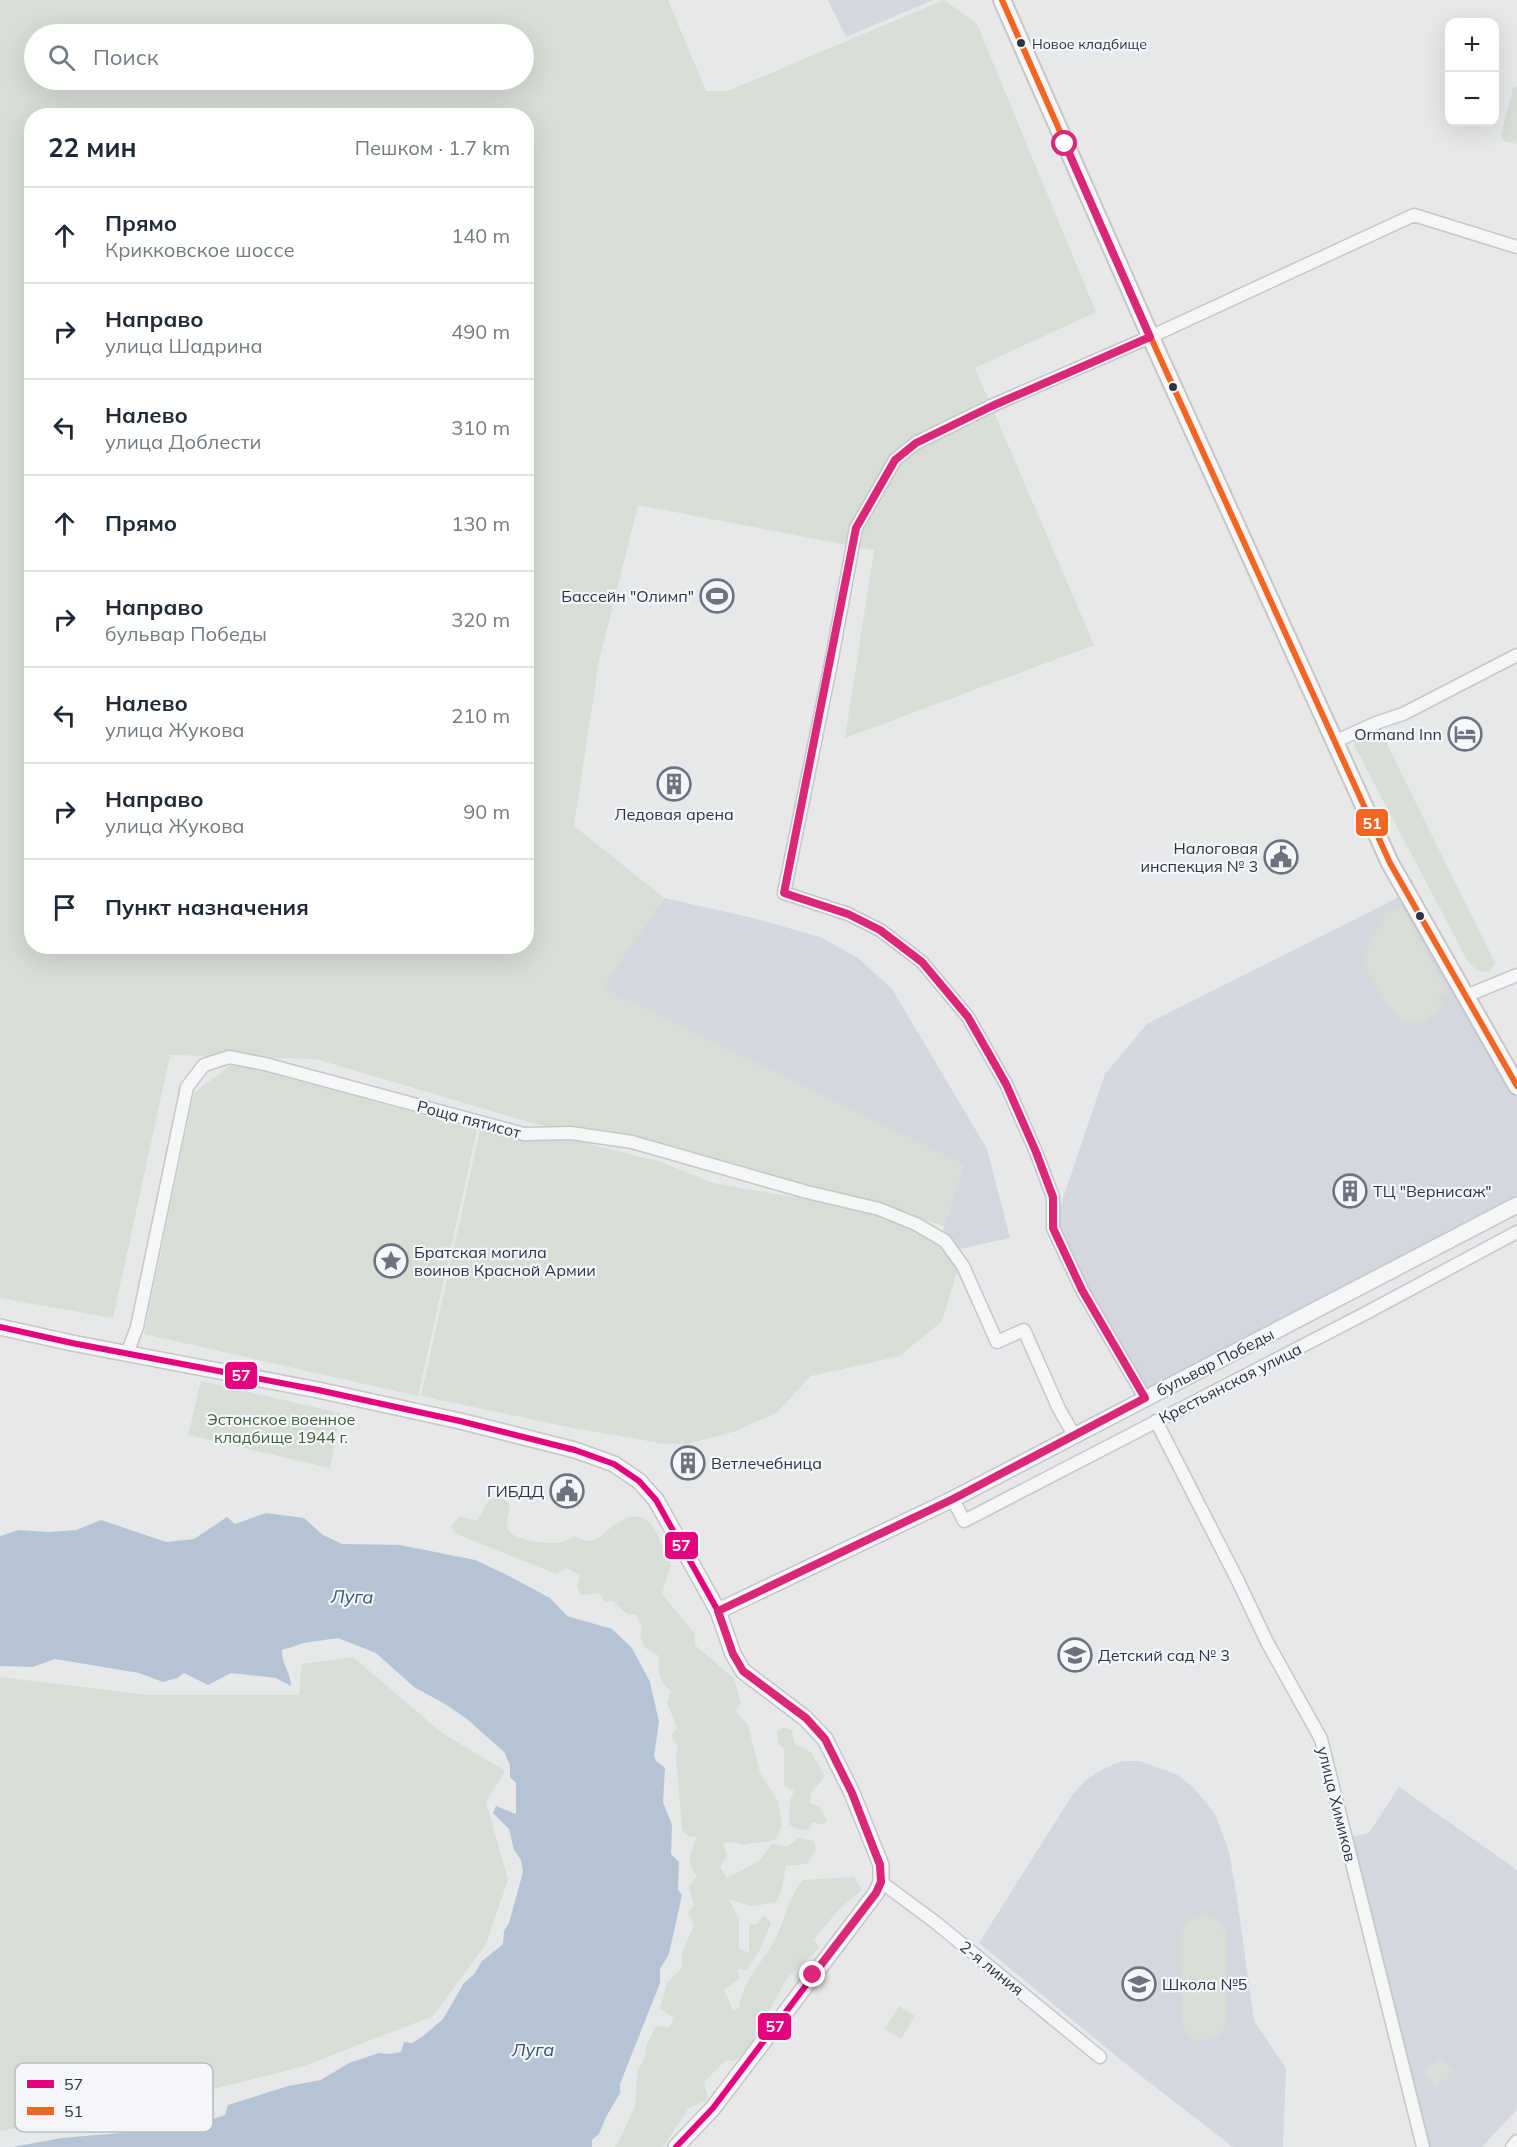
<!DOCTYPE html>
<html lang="ru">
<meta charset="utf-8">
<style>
body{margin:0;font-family:Mulish,sans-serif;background:#f2f2f3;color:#1f2937}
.controls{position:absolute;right:18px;top:18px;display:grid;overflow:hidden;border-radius:12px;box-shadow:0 6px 24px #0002}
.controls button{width:54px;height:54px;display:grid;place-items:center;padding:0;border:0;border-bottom:2px solid #e0e1e3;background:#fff;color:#1f2937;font:30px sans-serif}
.stop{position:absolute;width:18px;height:18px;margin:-14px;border:4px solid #db2777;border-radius:50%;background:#fff}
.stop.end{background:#db2777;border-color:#fff;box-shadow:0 2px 6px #0008}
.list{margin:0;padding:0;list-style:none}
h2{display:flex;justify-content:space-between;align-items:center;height:78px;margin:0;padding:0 24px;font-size:26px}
h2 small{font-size:20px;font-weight:400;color:#747a83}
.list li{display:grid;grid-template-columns:39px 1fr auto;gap:18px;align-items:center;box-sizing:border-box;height:96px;padding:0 24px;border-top:2px solid #e0e1e3}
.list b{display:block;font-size:22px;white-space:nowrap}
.list p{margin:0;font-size:20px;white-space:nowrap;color:#747a83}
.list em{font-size:20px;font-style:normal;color:#747a83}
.icon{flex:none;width:33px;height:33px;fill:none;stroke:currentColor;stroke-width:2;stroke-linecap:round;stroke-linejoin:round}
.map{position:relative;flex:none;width:1517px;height:2147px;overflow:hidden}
.search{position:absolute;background:#fff;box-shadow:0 6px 24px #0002;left:24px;top:24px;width:510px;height:66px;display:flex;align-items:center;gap:15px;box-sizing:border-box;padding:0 21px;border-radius:33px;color:#747a83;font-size:22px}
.panel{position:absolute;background:#fff;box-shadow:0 6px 24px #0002;left:24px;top:108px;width:510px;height:846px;border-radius:24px}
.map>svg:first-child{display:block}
</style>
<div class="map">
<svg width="1517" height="2147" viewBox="0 0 1517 2147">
<rect width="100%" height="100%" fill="#e6e8ea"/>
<g fill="#d4d7dd">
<polygon points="828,0 933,0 846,37"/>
<polygon points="1407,893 1517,1088 1517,1203 1145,1398 1053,1228 1105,1074 1147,1024"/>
<polygon points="664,898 753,918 820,937 858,958 892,989 987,1149 1010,1238 955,1250 942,1233 964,1165 602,988"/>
<polygon points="1122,1761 1140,1761 1178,1775 1193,1787 1215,1814 1229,1851 1238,1905 1254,2021 1286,2068 1283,2147 1233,2147 1132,2069 979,1943 1073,1794 1086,1780 1105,1768"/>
<polygon points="1399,1787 1517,1870 1517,2109 1482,2147 1423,2147 1345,1838 1369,1833"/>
</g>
<g fill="#d6ded6" fill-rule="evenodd">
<path d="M0,0h668l38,91h22l216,-91 33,24 119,288 -121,56 119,277 -249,93 29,-188 -236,-45 -39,155 -25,166 90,72 -62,90 362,177 -19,61 -313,-83 -100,-20 -216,-64 -146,-4 -57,263 -113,-20zM34,34h490v46h-490zM32,116h494v830h-494z"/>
<polygon points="1517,86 1517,144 1503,141 1501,135 1513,88"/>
<path d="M1378,726l117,237 -6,9c-12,0 -16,-4 -23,-14l-112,-213 6,-11z"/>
<polygon points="1395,907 1404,911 1448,992 1438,998 1444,1007 1423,1022 1402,1021 1385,1002 1364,966 1364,954 1387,912"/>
<polygon points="233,1063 477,1130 418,1396 144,1334 194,1093"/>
<polygon points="480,1130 527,1140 569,1139 661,1162 713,1183 844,1206 896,1221 944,1245 958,1268 942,1321 900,1356 811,1376 776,1413 733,1432 687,1444 665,1444 568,1427 421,1396"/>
<polygon points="201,1381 340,1413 330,1468 188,1435"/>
<path d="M496,1498l8,1 6,7c-1,7 -5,17 -2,23 5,12 42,16 53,13 5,-1 9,-4 13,-6 5,1 9,5 13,5 9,1 15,-6 21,-11 40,-33 48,1 63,35l-9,29 33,40v11l39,34 7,24 -6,7 13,15 12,48 18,28 4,24 -6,14c-12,5 -22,2 -34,6l-7,-3 -12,1 4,13 -7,11 7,11 32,-17 13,-17 15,3 11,-9 16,3 2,8 -9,15 -21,2 -4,23 -6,14 -26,3 -21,-7 10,20v29l10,5v-28l8,-1 7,-9 7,8 -10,25 -14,22 -10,-1 3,9 -16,12 9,20 6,-2c3,-28 24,-45 36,-69 11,-20 12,-41 28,-59l51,-3 8,13 -22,18 -26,31 5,9 -32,30 -40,73 -13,10 -8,-1 -22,22 4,17 -20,10 -25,38h-48l5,-8 15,-33 3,-36 7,-13 2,-13 9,-18 13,1 5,-9 -14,-10 7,-25 15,-15v-15l12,-28 -6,-12 6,-8 -5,-18 8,-11c-13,-15 -6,-23 0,-40l-8,1 -7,-7 -6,-76 2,-7 -7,-11 6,-8 -10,-25 4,-12c-12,-9 -14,-21 -12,-35l-14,-8 -5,-12 2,-8 -6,-13 -9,-1 -14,-13 -8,1 -6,-9 -18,2 -4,-8 3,-11 -13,-8 -11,6 -100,-40 -5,-8 9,-10 17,5 12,-21z"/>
<polygon points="353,1657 442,1733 505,1771 486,1802 508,1880 486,1944 433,2016 304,2066 152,2105 0,2131 0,1677 148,1695 299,1695 302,1664"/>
<polygon points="784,1727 792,1730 794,1743 811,1752 825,1776 811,1793 810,1803 820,1807 827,1821 822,1825 812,1822 809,1830 796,1829 789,1824 790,1800 794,1791 784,1785 784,1748 778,1743 777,1731"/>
<path d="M1201,1914c14,2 19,6 25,19v93l-5,9c-18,9 -32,9 -39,-12l-2,-88c4,-12 8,-16 21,-21z"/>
<polygon points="899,2006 915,2016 901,2039 885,2029"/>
<polygon points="1441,2058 1455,2070 1436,2087 1423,2070"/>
</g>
<path fill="#b4c4d5" d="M266,1513l38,5 19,17 19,9 58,1 75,15 30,14 45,24 17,18 45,13 20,19 18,34 9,40 -5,33 2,6 9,7 -2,34 9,23 -1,29 8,8 -1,28 4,5 -13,59 -9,15v14l-40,101v9l-14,24 -7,17 -7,6v7h-579l48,-9 60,-5 8,-8 12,-2 49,4 35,-12 3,-10 60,-19 33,-6 28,-17 30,-10 11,1 11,-2 3,-10 8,1 10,-6 21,-18 21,-36 10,-9 8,-13 21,-17 1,-13 5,-8 14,-51 -2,-12 -7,-10 -5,-21 -16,-16 3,-7 20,8v-31l-6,-6v-12l-6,-13 -37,-33 -22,-15 -31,-17 -38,-34 -38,-15 -34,5 -22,7c-1,13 9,23 9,36l-15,-8 -45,-5 -23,12 -24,-12 -7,5 -14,4 -24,-9 -84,-14 -23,8 -32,-1v-130l19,-6 30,2 27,-2 25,-10 65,22 28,-3 33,-22 8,7z"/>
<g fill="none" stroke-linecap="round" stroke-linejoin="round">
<g stroke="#c4c6c8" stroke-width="15">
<g id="minor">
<polyline points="1334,742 1376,723 1403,714 1517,655"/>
<polyline points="1466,996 1517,975"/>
<polyline points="127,1354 137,1327 187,1087 204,1065 229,1057 265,1064 524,1134 571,1133 632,1142 807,1192 879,1209 916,1224 945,1241 963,1266 997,1342 1024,1330 1059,1409 1074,1435"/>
<polyline points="1145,1398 1082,1290 1053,1228 1053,1197 1036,1152 1006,1084 968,1017 922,962 880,930 848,914 784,893 831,663 856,528 895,460 916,443 991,406 1150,337 1414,215 1517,247"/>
<polyline points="1156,1421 1237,1579 1267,1642 1321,1739 1423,2147"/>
<polyline points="953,1499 964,1521 1366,1313 1517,1232"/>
<polyline points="881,1882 935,1922 1100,2057"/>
<polyline points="1512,2147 1517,2141"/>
</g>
</g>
<g stroke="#c4c6c8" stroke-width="18">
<g id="tertiary">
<polyline points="0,1327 72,1343 318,1390 460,1421 575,1450 614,1464 639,1481 656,1500 718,1611 733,1654 743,1671 805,1718 825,1739 852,1793 881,1865 881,1882 876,1893 713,2108 676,2147"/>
<polyline points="718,1611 953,1499 1517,1205"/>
</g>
</g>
<g stroke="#c4c6c8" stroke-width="20">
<polyline id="secondary" points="1002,0 1156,349 1390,863 1517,1086"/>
</g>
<use href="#minor" stroke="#f5f6f7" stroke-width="12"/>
<use href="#tertiary" stroke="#f5f6f7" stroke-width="15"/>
<use href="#secondary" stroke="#f8f8f8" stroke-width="16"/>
<g stroke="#f4f6f9" stroke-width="10">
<polyline id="bus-1" points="0,1327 72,1343 318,1390 460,1421 575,1450 614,1464 639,1481 656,1500 718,1611 733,1654 743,1671 805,1718 825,1739 852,1793 881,1865 881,1882 876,1893 713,2108 676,2147"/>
</g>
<g stroke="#f4f6f9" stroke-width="10">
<polyline id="bus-2" points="1002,0 1156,349 1390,863 1517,1086"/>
</g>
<use href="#bus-1" stroke="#e5007d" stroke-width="6"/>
<use href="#bus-2" stroke="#f26522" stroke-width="6"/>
</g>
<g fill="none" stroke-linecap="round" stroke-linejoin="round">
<polyline stroke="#db2777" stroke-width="8" points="813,1975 876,1893 881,1882 880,1865 852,1793 825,1739 806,1718 743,1671 733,1654 718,1611 953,1499 1145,1398 1082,1290 1053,1228 1053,1197 1036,1152 1006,1084 968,1017 922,962 880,930 848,914 784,893 856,528 895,460 916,443 992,406 1150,337 1065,144"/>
</g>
<defs>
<g id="stadium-ring" transform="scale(1.725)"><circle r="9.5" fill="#f4f6f9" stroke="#6c737f" stroke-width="1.5"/><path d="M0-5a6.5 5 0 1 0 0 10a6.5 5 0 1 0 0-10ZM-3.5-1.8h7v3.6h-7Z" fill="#6c737f"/></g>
<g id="hotel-ring" transform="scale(1.725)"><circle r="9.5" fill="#f4f6f9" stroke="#6c737f" stroke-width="1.5"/><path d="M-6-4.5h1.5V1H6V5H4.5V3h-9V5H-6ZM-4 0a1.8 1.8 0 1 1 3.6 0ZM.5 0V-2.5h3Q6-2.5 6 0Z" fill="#6c737f"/></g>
<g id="building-ring" transform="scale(1.725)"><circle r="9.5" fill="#f4f6f9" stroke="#6c737f" stroke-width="1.5"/><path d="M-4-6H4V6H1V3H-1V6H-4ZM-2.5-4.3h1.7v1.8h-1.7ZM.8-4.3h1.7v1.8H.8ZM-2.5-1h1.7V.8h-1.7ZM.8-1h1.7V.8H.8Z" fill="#6c737f"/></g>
<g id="civic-ring" transform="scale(1.725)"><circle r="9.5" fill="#f4f6f9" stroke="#6c737f" stroke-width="1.5"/><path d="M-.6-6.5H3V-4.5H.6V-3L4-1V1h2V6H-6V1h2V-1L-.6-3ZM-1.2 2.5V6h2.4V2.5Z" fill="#6c737f"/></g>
<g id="sight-ring" transform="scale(1.725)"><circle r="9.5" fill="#f4f6f9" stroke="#6c737f" stroke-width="1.5"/><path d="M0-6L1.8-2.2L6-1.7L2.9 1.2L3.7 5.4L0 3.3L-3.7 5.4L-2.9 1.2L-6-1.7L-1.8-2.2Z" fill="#6c737f"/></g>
<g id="school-ring" transform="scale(1.725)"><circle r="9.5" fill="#f4f6f9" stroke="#6c737f" stroke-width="1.5"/><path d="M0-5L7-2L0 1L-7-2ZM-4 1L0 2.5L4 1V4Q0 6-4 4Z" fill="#6c737f"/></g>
</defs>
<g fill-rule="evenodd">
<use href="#stadium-ring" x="717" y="596"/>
<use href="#hotel-ring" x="1465" y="734"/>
<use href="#building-ring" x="674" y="784"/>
<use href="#civic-ring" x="1281" y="857"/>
<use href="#building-ring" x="1350" y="1191"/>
<use href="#sight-ring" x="391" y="1261"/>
<use href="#building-ring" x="688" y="1463"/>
<use href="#civic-ring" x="567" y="1491"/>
<use href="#school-ring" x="1075" y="1655"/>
<use href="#school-ring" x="1139" y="1984"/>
</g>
<g fill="#2b3445" stroke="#f4f6f9" stroke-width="2">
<circle cx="1021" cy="43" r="5"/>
<circle cx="1173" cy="387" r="5"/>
<circle cx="1420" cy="916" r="5"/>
</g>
<g text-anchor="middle" stroke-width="4.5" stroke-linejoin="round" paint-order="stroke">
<g font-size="14" fill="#2b3445" stroke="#f4f6f9" text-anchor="start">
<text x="1032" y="49">Новое кладбище</text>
</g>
<g font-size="16" fill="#2b3445" stroke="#f4f6f9" text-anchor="start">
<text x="694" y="602" text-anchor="end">Бассейн "Олимп"</text>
<text x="1442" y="740" text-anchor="end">Ormand Inn</text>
<text x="674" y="820" text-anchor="middle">Ледовая арена</text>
<text x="1258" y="854" text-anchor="end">Налоговая<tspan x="1258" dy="18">инспекция № 3</tspan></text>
<text x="1373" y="1197">ТЦ "Вернисаж"</text>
<text x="414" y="1258">Братская могила<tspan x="414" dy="18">воинов Красной Армии</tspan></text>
<text x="711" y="1469">Ветлечебница</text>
<text x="544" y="1497" text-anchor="end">ГИБДД</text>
<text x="1098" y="1661">Детский сад № 3</text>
<text x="1162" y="1990">Школа №5</text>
</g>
<g font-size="16" fill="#2b3445" stroke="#f4f6f9">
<text transform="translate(469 1119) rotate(15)" y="6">Роща пятисот</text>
<text transform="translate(1215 1362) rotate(-27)" y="6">бульвар Победы</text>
<text transform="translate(1230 1383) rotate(-27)" y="6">Крестьянская улица</text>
<text transform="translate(1337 1804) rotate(76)" y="6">улица Химиков</text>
<text transform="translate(992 1968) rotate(39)" y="6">2-я линия</text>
</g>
<g font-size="16" fill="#3f6138" stroke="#f4f6f9">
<text x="281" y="1425">Эстонское военное<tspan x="281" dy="18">кладбище 1944 г.</tspan></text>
</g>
<g font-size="18" font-style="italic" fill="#34527a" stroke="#f4f6f9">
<text transform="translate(352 1597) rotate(1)" y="6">Луга</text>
<text x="533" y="2056">Луга</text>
</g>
</g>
<rect x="15" y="2063" width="198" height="69" rx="9" fill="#f4f6f9" stroke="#b8bcc3" stroke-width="1.5"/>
<rect x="27" y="2080" width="27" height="8" fill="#e5007d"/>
<rect x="27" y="2107" width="27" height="8" fill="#f26522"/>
<g font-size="16" fill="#2b3445">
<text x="64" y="2090">57</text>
<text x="64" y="2117">51</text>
</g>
<g stroke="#f4f6f9" stroke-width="2">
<rect x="1355" y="808" width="34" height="29" rx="6" fill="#f26522"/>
<rect x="224" y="1361" width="34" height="29" rx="6" fill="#e5007d"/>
<rect x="664" y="1531" width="35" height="29" rx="6" fill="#e5007d"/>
<rect x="757" y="2012" width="35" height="29" rx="6" fill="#e5007d"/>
</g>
<g font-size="16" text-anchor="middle" font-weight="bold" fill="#fff">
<text x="1372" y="829">51</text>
<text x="241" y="1381">57</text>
<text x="681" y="1551">57</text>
<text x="775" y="2032">57</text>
</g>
</svg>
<div class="controls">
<button>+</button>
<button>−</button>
</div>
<div class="stop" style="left:1065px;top:144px"></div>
<div class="stop end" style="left:813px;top:1975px"></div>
<div class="search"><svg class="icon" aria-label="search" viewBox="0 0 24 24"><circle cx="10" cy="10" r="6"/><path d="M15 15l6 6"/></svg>Поиск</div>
<section class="panel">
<h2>22 мин<small>Пешком · 1.7 km</small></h2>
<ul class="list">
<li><svg class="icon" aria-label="ahead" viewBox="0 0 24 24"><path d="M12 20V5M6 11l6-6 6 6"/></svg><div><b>Прямо</b><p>Крикковское шоссе</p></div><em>140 m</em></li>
<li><svg class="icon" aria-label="right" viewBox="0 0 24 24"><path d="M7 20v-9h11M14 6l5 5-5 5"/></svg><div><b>Направо</b><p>улица Шадрина</p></div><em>490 m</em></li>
<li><svg class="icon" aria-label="left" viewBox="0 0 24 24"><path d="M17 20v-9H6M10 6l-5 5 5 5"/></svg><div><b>Налево</b><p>улица Доблести</p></div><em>310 m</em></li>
<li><svg class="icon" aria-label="ahead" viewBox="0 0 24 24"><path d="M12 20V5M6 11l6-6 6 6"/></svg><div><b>Прямо</b></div><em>130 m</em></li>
<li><svg class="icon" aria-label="right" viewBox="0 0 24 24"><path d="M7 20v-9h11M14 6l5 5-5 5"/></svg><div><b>Направо</b><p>бульвар Победы</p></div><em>320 m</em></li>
<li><svg class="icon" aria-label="left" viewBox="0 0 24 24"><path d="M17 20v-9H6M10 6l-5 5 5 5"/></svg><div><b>Налево</b><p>улица Жукова</p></div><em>210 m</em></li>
<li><svg class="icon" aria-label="right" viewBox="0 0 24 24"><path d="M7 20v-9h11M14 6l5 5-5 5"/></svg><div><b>Направо</b><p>улица Жукова</p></div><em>90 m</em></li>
<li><svg class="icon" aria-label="arrive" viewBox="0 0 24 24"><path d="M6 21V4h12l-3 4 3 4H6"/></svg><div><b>Пункт назначения</b></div></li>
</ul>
</section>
</div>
